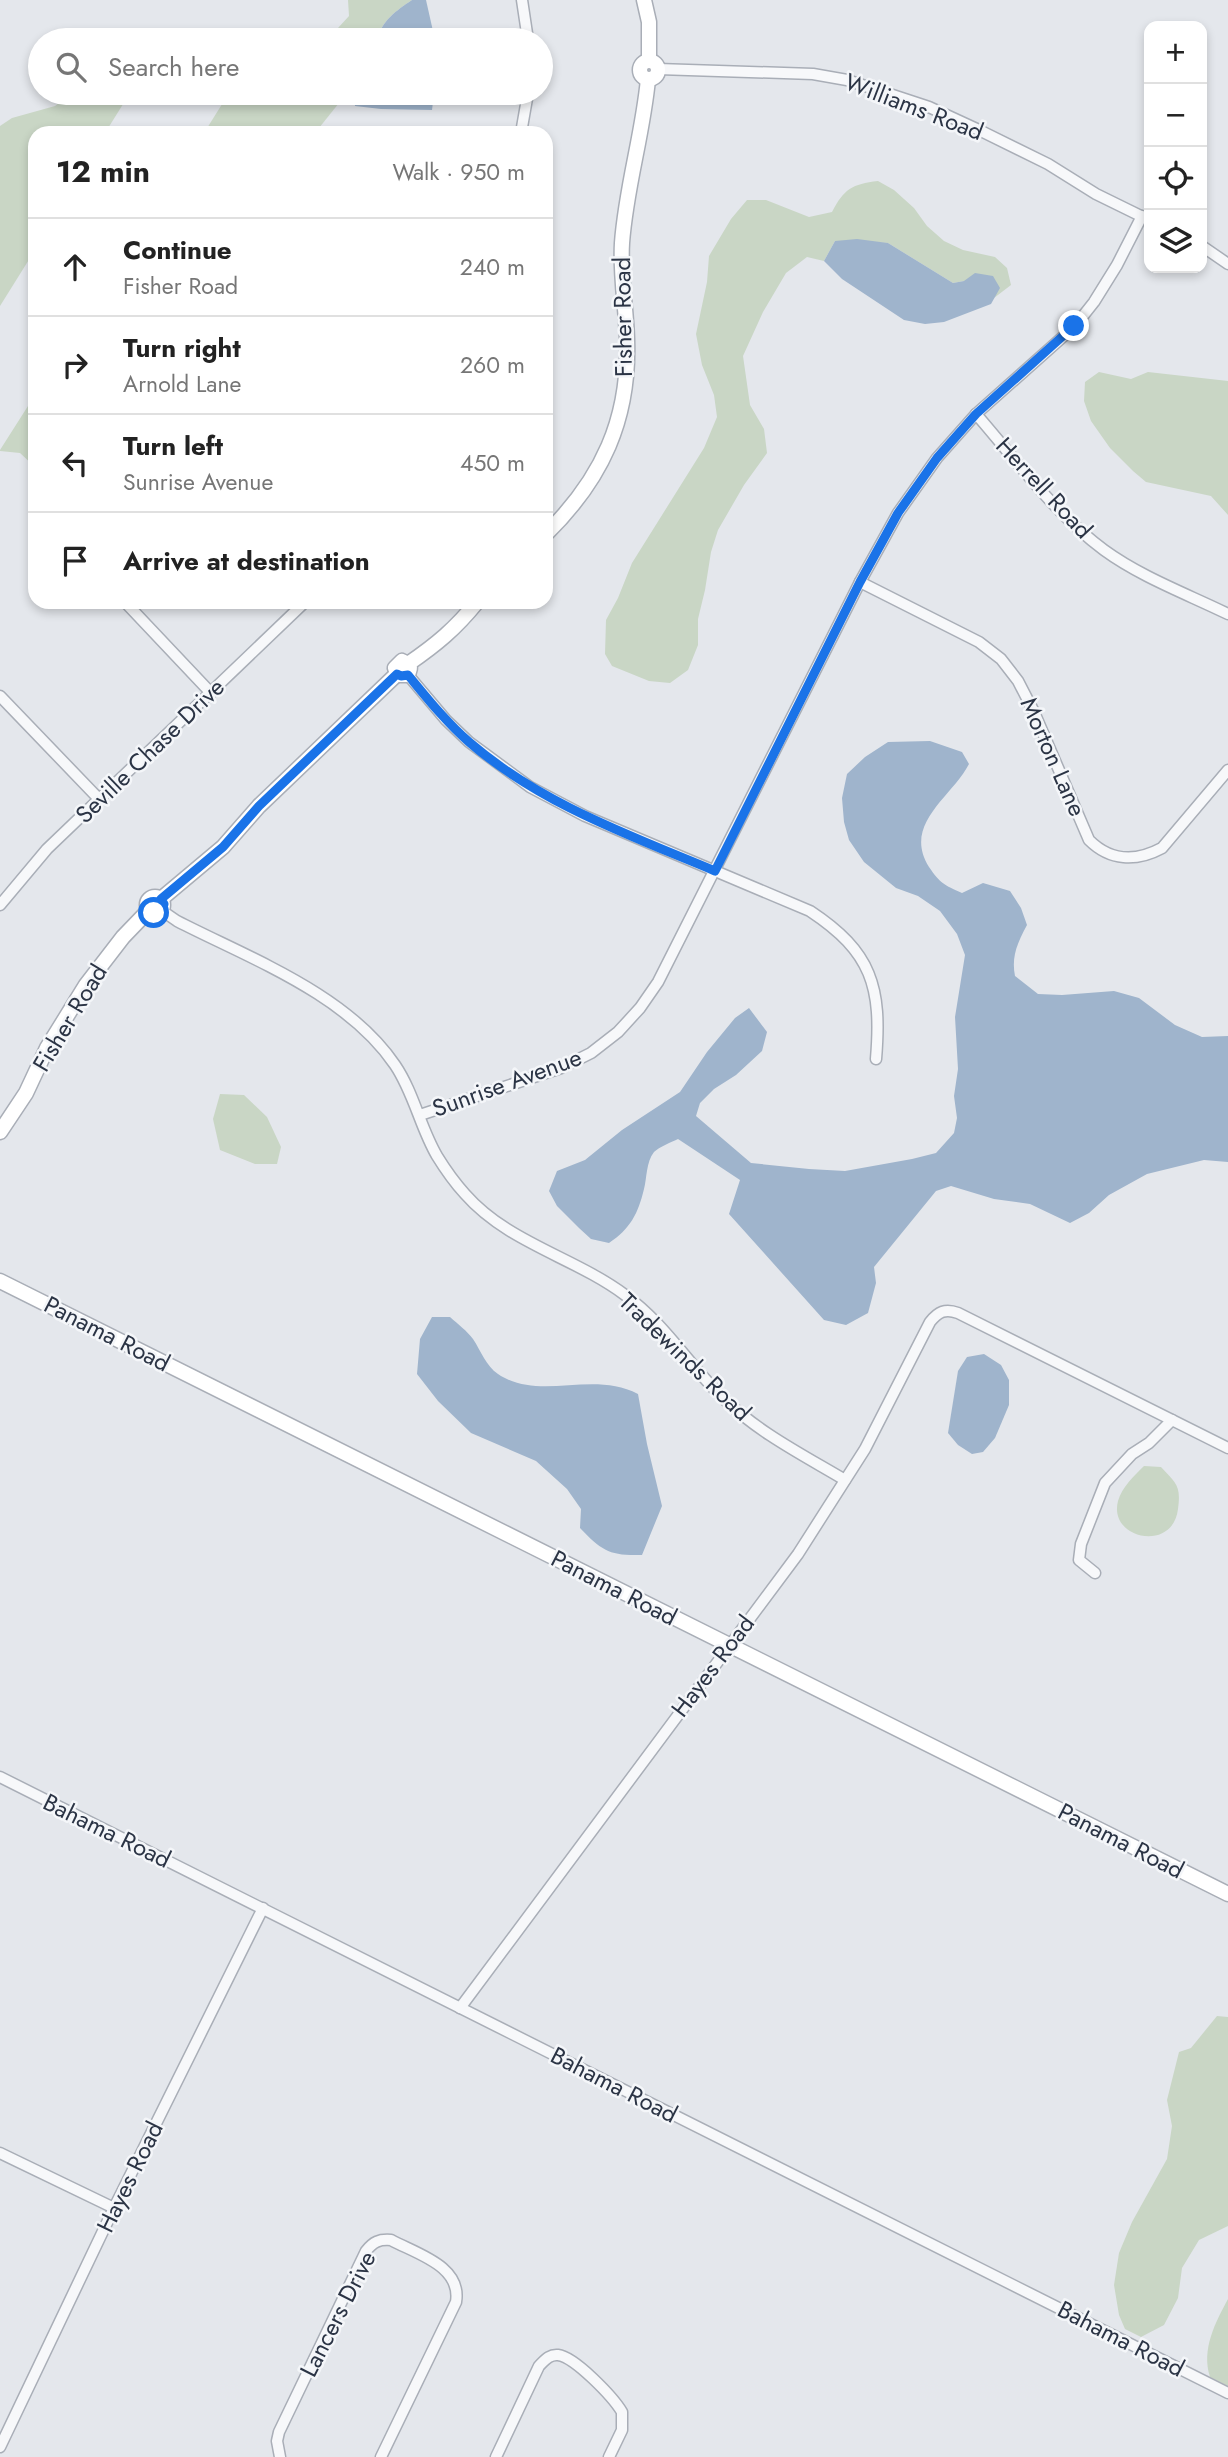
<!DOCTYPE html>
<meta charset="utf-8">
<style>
body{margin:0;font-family:Jost,sans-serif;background:#f2f2f2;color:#222}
.controls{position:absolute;right:21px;top:21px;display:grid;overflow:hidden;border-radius:14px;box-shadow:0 4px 10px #0003}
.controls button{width:63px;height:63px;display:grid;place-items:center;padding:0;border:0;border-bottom:2px solid #e0e0e0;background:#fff;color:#222;font:35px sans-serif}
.stop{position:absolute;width:21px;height:21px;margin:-16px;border:5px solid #1a73e8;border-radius:50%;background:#fff}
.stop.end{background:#1a73e8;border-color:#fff;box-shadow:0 2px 7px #0008}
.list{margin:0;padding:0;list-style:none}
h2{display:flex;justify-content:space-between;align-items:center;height:91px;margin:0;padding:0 28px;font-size:30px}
h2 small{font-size:23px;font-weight:400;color:#767676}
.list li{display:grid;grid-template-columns:46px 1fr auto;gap:21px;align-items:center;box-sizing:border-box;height:98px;padding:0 28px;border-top:2px solid #e0e0e0}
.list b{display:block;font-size:26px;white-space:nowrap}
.list p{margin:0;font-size:23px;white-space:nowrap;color:#767676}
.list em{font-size:23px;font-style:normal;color:#767676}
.icon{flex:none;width:38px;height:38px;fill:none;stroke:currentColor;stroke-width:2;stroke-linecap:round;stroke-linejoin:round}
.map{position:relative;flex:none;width:1228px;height:2457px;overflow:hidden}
.search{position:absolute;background:#fff;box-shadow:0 4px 10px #0003;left:28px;top:28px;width:525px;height:77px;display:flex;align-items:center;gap:18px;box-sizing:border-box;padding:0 24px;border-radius:38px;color:#767676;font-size:26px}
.panel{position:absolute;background:#fff;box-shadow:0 4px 10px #0003;left:28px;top:126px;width:525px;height:483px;border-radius:21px}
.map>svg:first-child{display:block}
</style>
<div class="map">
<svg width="1228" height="2457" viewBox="0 0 1228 2457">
<rect width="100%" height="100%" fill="#e4e7ec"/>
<g fill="#c9d6c5">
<path d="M348,0h64c-15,10 -31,21 -35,40h-50l22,-24z"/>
<polygon points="73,93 130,93 105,133 35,133 35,250 0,306 0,126 12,118 55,106"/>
<polygon points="229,93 347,93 315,133 204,133"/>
<path d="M878,181l16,9 20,18 13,18 17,15 19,9 32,7 12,11 4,17 -17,13 5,-10 -35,-7 -11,2 -65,-40 -53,-2 -11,20 -17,-4 -21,16 -23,39 -20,44 7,49 14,24 3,24 -23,32 -26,45 -7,22 -6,38 -7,29v26l-10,25 -18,13 -21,-2 -37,-15 -7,-12 1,-34 12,-22 14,-35 72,-115 13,-31 -3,-22 -12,-30 -6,-31 11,-52 2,-26 22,-37 16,-19h19l43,17 23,-5c12,-23 20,-28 46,-31z"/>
<polygon points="1099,372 1131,379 1148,372 1228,381 1228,515 1211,496 1146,482 1133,471 1110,448 1091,421 1084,401 1085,382"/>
<polygon points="35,395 35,467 20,453 0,451 0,450"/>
<polygon points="220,1094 244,1095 267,1117 281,1147 277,1164 255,1164 220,1150 213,1119"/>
<path d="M1144,1466l17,1c16,17 20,19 17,42 -5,44 -70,30 -60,-8 4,-14 16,-25 26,-35z"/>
<polygon points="1217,2016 1228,2017 1228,2226 1199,2240 1182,2268 1178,2298 1164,2325 1141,2337 1125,2329 1119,2315 1114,2285 1119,2253 1132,2222 1167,2159 1172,2126 1167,2100 1179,2052 1191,2048"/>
<path d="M1228,2299v87l-18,-9c-9,-27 5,-54 18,-78z"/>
</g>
<g fill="#9fb4cc">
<path d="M412,0h14l9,40h-58c4,-19 20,-30 35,-40z"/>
<polygon points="354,93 434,93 432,110 381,109 355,106"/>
<polygon points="857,239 888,243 953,283 964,281 975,273 993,276 1000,288 991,304 944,322 925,324 904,320 842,279 824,261 835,241"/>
<path d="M930,741l32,11 7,12c-17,33 -67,60 -40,103 11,16 15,18 33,26l21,-10 27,8 11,17 6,17c-9,17 -16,31 -12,51l23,18 24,1 52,-4 25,7 36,27 27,12 26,-1v126l-24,-2 -57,14 -38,21 -20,18 -19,10 -40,-19 -36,-5 -43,-13 -15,5 -62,76 2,16 -8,30 -22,12 -22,-5 -95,-106 11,-34 -62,-41c-6,3 -19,8 -24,13 -8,10 -7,26 -10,37 -6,25 -14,40 -35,54l-18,-4 -12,-11 -22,-22 -8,-15 8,-20 28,-11 37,-30 58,-38 27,-40 28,-34 14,-10 18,24 -5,19 -26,24 -22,14 -14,14 -4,13 55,47 58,6 36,2 67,-12 24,-6 18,-20 3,-15 -3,-22 4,-27 -3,-52 10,-62 -8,-21 -17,-23 -22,-15 -22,-8 -32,-26 -15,-22 -5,-18 -2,-24 5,-24 18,-17 23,-15z"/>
<path d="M432,1317h18c8,7 17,14 23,22 8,12 13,27 25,35 41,28 94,-4 140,20l9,50 15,62 -20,49c-32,1 -40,-4 -62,-27l1,-19 -14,-20 -31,-28 -65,-28 -33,-32 -21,-27 3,-35z"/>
<polygon points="984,1354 1001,1365 1009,1380 1009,1405 995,1438 983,1452 972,1454 958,1445 948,1433 958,1371 967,1357"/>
</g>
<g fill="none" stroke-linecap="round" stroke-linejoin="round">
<g stroke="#a9aeb7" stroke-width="13">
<g id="street">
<polyline points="522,0 528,40"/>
<polyline points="658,69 813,74 847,80 929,107 981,131 1048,164 1096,194 1149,220"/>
<polyline points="521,133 528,93"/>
<polyline points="1202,246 1228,264"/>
<path d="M976,414c41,47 78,99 128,136 37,27 83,44 124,64"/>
<path d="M860,582l119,60 22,17 17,22 16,31 55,128c21,21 47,22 73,8l66,-78"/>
<polyline points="125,602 211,693"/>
<path d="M408,675l38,45 23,22 61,45 55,29 225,95c62,41 72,76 66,148"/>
<polyline points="0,696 99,799"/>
<polyline points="0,905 47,849 305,602"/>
<path d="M161,910l16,11c74,38 170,73 218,144 19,28 25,62 42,91 8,13 18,27 28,38 43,49 109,63 160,101 39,28 64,70 98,103 36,35 80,57 122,82"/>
<polyline points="420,1115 561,1068 591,1053 618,1032 640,1008 658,982 860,582 898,513 937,458 976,414 1075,326 1094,302 1117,265 1142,216"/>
<polyline points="1095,1573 1079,1560 1081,1544 1105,1483 1132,1454 1149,1443 1172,1420"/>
<polyline points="0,1777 1228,2393"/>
<path d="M460,2008l338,-454 67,-105 65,-127c8,-10 15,-14 28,-9l270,135"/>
<polyline points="0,2153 114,2208"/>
<polyline points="0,2447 114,2208 263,1908"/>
<path d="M280,2457l-3,-16 2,-9 87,-181c7,-9 13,-12 25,-11 26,14 71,26 65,62l-75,155"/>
<path d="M496,2457l43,-91c6,-6 11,-12 19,-11 17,2 55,42 64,57v18l-13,27"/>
</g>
</g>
<g stroke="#a9aeb7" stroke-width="17">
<g id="secondary">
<polyline points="644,0 649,22 649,61"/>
<circle cx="649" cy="70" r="9"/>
<path d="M546,534c56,-55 84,-115 81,-195 -1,-33 -7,-64 -5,-96 4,-56 21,-109 26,-164"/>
<path d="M408,664l2,4 -2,7h-10l-3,-7 7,-7 6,3c29,-20 47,-35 69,-62"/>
<circle cx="155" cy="905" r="8"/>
<polyline points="161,899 223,847 259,806 397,674"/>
<polyline points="0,1132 26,1093 47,1048 86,985 123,937 149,910"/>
<polyline points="0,1281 1228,1894"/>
</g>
</g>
<use href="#street" stroke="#f7f8fa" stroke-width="10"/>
<use href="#secondary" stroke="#fff" stroke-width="14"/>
</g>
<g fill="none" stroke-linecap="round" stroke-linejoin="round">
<path stroke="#1a73e8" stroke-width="9" d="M154,913l8,-3 2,-6 -3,-5 62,-52 36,-41 138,-132 4,2 7,-1c19,23 38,47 61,67 72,62 160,93 246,129l145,-289 38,-69 39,-55 39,-44 98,-88"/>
</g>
<g text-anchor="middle" stroke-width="5" stroke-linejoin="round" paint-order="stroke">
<g font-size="24" fill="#2b3445" stroke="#f4f6f9">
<text transform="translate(914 107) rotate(21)" y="8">Williams Road</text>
<text transform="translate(623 317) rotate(-91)" y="8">Fisher Road</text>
<text transform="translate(1044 488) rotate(47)" y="8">Herrell Road</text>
<text transform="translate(150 751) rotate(-44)" y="8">Seville Chase Drive</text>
<text transform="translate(1053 757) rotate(66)" y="8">Morton Lane</text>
<text transform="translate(70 1018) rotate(-59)" y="8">Fisher Road</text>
<text transform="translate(507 1083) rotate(-20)" y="8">Sunrise Avenue</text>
<text transform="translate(107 1334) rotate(27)" y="8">Panama Road</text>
<text transform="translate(685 1357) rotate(44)" y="8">Tradewinds Road</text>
<text transform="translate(614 1588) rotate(27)" y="8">Panama Road</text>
<text transform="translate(713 1666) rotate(-53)" y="8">Hayes Road</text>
<text transform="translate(107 1831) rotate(26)" y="8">Bahama Road</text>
<text transform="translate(1121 1841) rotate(27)" y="8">Panama Road</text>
<text transform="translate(614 2085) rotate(27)" y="8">Bahama Road</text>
<text transform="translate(130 2177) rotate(-64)" y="8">Hayes Road</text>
<text transform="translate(338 2314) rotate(-63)" y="8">Lancers Drive</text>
<text transform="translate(1121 2339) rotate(27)" y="8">Bahama Road</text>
</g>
</g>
</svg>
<div class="controls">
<button>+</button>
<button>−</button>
<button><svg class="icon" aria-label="locate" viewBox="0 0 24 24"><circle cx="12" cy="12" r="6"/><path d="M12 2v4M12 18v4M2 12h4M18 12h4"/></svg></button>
<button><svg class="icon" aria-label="layers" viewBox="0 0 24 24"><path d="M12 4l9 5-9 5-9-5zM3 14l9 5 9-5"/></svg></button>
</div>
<div class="stop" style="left:154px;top:913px"></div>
<div class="stop end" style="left:1074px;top:326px"></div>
<div class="search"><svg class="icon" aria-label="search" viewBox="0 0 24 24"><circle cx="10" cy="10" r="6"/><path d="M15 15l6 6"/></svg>Search here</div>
<section class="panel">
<h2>12 min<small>Walk · 950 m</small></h2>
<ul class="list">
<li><svg class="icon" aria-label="ahead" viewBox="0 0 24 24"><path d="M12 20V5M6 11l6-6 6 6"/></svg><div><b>Continue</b><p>Fisher Road</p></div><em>240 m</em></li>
<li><svg class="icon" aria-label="right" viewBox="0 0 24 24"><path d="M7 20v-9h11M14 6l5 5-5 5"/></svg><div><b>Turn right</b><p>Arnold Lane</p></div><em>260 m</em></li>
<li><svg class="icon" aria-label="left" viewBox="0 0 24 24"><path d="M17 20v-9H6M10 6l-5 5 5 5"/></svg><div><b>Turn left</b><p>Sunrise Avenue</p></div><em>450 m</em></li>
<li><svg class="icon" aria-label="arrive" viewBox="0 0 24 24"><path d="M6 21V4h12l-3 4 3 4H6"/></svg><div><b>Arrive at destination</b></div></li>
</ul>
</section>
</div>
